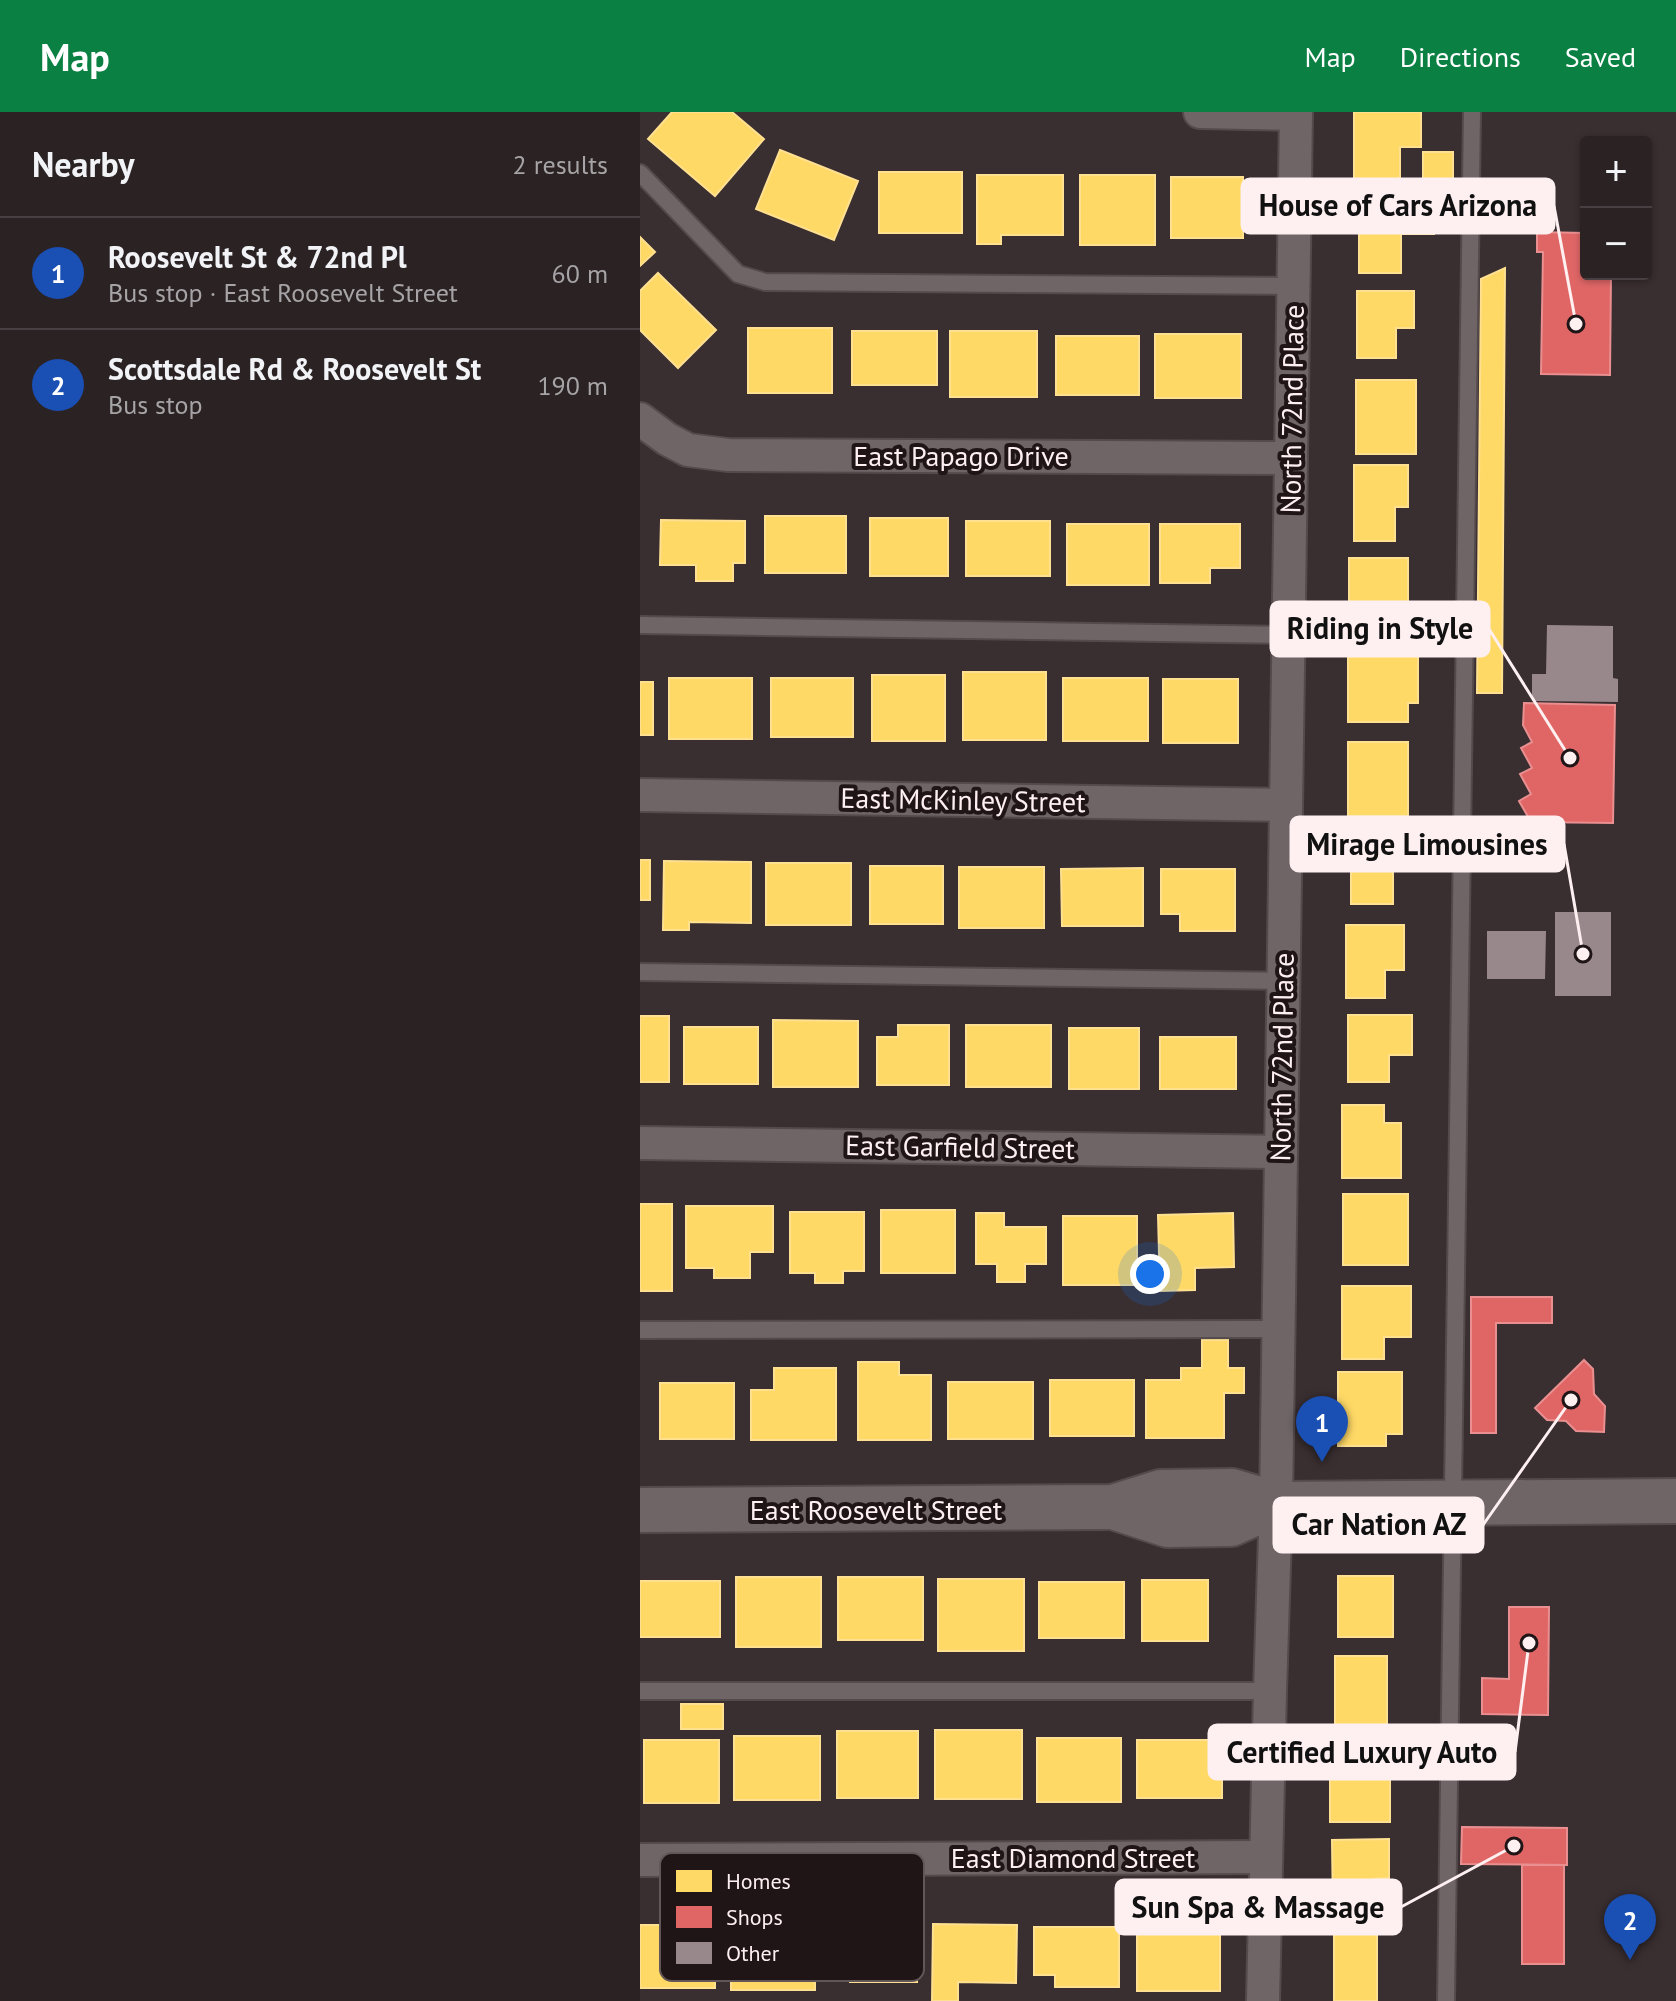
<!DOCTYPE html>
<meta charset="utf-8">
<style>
body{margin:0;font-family:"PT Sans",sans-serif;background:#332a2c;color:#f1f3f6}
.controls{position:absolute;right:24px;top:24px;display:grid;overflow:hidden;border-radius:8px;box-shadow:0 2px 6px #0004}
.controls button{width:72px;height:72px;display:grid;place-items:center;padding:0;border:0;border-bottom:2px solid #473f41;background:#2b2224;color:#f1f3f6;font:40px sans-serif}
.you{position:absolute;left:510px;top:1162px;width:28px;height:28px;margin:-20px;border:6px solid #fff;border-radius:50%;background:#1a73e8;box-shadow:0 0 0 12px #1a73e833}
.badge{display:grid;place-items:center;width:52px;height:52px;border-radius:50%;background:#0b8043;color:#fff;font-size:26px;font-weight:700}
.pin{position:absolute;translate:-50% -66px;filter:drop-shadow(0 2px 4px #0008)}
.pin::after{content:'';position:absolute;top:42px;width:28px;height:24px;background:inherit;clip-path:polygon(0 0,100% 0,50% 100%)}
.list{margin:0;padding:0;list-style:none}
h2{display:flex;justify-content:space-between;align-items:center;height:104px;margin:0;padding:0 32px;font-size:34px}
h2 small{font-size:26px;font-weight:400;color:#a6a4a6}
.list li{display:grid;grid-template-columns:52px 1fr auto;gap:24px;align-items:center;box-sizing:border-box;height:112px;padding:0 32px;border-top:2px solid #473f41}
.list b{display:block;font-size:30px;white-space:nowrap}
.list p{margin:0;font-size:26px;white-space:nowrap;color:#a6a4a6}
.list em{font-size:26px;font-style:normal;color:#a6a4a6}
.map{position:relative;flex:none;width:1036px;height:1889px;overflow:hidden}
header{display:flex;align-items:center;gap:48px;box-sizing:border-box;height:112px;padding:0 40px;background:#0b8043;color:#fff}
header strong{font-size:38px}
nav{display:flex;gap:44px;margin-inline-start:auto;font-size:28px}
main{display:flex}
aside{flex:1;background:#2b2224}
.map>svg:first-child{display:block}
</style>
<header>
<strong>Map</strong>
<nav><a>Map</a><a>Directions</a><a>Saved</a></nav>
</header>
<main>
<aside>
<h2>Nearby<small>2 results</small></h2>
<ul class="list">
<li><span class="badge" style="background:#1a4fb4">1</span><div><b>Roosevelt St &amp; 72nd Pl</b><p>Bus stop · East Roosevelt Street</p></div><em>60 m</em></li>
<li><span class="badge" style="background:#1a4fb4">2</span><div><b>Scottsdale Rd &amp; Roosevelt St</b><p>Bus stop</p></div><em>190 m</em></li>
</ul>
</aside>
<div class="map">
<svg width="1036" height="1889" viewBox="0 0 1036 1889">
<rect width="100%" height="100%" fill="#392e30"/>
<g fill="#ffd966" stroke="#ffe090" stroke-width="2">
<polygon points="32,0 92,0 124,27 75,84 8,27"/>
<polygon points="714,0 781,0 781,35 760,35 760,68 714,68"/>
<polygon points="140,38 218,69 194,128 116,97"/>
<rect x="783" y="40" width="30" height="35"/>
<rect x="239" y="60" width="83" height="61"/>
<polygon points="337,63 423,63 423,123 361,123 361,132 337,132"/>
<rect x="440" y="63" width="75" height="70"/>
<rect x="531" y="65" width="72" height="61"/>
<polygon points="719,86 794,86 794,122 761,122 761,161 719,161"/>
<polygon points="0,125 15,140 0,154"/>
<polygon points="865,156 862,581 837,581 841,167"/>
<polygon points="18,161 76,218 38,256 0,218 0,179"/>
<polygon points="717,179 774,179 774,216 756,216 756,246 717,246"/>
<rect x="108" y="216" width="84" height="65"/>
<rect x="212" y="219" width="85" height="54"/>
<rect x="310" y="219" width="87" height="66"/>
<rect x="515" y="222" width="86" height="64"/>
<rect x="416" y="224" width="83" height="59"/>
<rect x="716" y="268" width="60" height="74"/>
<polygon points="714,353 768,353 768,395 755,395 755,429 714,429"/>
<rect x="125" y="404" width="81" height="57"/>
<rect x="230" y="406" width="78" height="58"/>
<polygon points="21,408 105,409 105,451 93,451 93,469 56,469 56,453 20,453"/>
<rect x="326" y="409" width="84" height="55"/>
<rect x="427" y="412" width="82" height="61"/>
<polygon points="520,412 600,412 600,456 570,456 570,471 520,471"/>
<rect x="709" y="446" width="59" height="72"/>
<polygon points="708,539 778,539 778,591 768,591 768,610 708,610"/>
<rect x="323" y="560" width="83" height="68"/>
<rect x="232" y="563" width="73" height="66"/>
<rect x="29" y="566" width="83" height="61"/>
<rect x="131" y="566" width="82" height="59"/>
<rect x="423" y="566" width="85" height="63"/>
<rect x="523" y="567" width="75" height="64"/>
<rect x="0" y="570" width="13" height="53"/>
<rect x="708" y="630" width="60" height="74"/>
<rect x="711" y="722" width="42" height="70"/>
<rect x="0" y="748" width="10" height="40"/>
<polygon points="24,749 111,750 111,811 49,810 49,818 23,818"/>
<rect x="126" y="751" width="85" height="62"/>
<rect x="230" y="754" width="73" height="58"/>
<rect x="319" y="755" width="85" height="61"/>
<polygon points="503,756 503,814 422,814 421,757"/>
<polygon points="521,757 595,757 595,819 540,819 540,802 521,802"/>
<polygon points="706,813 764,813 764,858 745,858 745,886 706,886"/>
<polygon points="708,903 772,903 772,943 749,943 749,970 708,970"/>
<rect x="0" y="904" width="29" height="66"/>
<polygon points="133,908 218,909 218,975 133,975"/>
<polygon points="258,913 309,913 309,973 237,973 237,925 258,925"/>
<rect x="326" y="913" width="85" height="62"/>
<rect x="44" y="915" width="74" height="57"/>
<rect x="429" y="916" width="70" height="61"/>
<rect x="520" y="925" width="76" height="52"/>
<polygon points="702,993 744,993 744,1011 761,1011 761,1066 702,1066"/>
<rect x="703" y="1082" width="65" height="71"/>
<rect x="0" y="1092" width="32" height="87"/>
<polygon points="46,1094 133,1094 133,1140 110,1140 110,1166 74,1166 74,1156 46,1156"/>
<rect x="241" y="1098" width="74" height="63"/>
<polygon points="150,1100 224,1100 224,1159 203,1159 203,1171 175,1171 175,1161 150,1161"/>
<polygon points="336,1101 364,1101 364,1115 406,1115 406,1152 385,1152 385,1170 357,1170 357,1152 336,1152"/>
<polygon points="593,1101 594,1155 555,1156 555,1178 520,1179 518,1103"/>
<rect x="423" y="1104" width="74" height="69"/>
<polygon points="702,1174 771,1174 771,1225 744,1225 744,1247 702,1247"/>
<polygon points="562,1228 588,1228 588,1256 604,1256 604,1281 584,1281 584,1326 506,1326 506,1268 541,1268 541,1256 562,1256"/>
<polygon points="218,1250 259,1250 259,1263 291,1263 291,1328 218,1328"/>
<polygon points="134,1256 196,1256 196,1328 111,1328 111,1278 134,1278"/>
<polygon points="698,1260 762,1260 762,1322 746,1322 746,1334 698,1334"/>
<rect x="410" y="1268" width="84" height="56"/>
<rect x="308" y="1270" width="85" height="57"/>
<rect x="20" y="1271" width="74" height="56"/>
<rect x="698" y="1464" width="55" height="61"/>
<rect x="96" y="1465" width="85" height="70"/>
<rect x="198" y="1465" width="85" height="63"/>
<rect x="298" y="1467" width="86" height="72"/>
<rect x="502" y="1468" width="66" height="61"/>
<rect x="0" y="1469" width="80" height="56"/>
<rect x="399" y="1470" width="85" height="56"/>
<rect x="695" y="1544" width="52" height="73"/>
<rect x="41" y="1592" width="42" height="25"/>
<rect x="295" y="1618" width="87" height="69"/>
<rect x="197" y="1619" width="81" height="67"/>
<rect x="94" y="1624" width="86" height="64"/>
<rect x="397" y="1626" width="84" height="64"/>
<rect x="4" y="1628" width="75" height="63"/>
<rect x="497" y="1628" width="85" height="58"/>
<rect x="690" y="1636" width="60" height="74"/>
<polygon points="749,1727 749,1766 733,1767 733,1798 693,1799 692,1728"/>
<polygon points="293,1812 377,1813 376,1871 318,1870 318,1889 292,1889"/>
<rect x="0" y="1813" width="75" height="63"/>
<rect x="91" y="1813" width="84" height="65"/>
<polygon points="193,1813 277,1813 277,1870 210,1870 210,1862 193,1862"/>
<rect x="497" y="1813" width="83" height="66"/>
<polygon points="394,1815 479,1815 479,1875 415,1875 415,1863 394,1863"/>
<rect x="694" y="1816" width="43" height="73"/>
</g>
<g fill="#e06666" stroke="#e98f90" stroke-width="2">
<polygon points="897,120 946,121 946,162 971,162 970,263 901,262 903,140 897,140"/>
<polygon points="884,591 975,593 973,711 891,710 879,689 891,682 880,662 892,656 881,636 892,630 883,613"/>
<polygon points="831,1185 912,1185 912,1211 856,1211 856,1321 831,1321"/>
<polygon points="944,1248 953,1257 954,1282 965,1294 964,1320 936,1319 926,1309 907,1308 895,1296"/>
<polygon points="869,1495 909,1495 908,1603 842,1602 842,1566 869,1567"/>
<polygon points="822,1715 927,1716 927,1753 821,1752"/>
<rect x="882" y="1753" width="42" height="99"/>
</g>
<g fill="#99888b">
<polygon points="907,513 973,514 973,566 978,567 978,590 892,589 892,562 906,562"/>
<rect x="915" y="800" width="56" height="84"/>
<polygon points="847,819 906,819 905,867 847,867"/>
</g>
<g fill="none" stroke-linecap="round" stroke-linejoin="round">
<g stroke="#544a4c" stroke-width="20">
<g id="lane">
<polyline points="0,61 98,162 125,170 653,174"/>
<polyline points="0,513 648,523"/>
<polyline points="0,860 643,869"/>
<polyline points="0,1218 638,1217"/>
<polyline points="0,1579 630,1579"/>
<polyline points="806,1889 832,0"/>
</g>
</g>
<g stroke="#544a4c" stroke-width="36">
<g id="street">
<polyline points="560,0 656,2"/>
<polyline points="0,307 27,327 48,338 88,343 651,346"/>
<polyline points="0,683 646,693"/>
<polyline points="0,1031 641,1040"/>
<polyline points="0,1748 626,1745"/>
<polyline points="623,1889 630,1579 636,1392 656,0"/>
</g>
</g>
<g stroke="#544a4c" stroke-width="48">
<g id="secondary">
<polyline points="473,1395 528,1413 591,1412 636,1392"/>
<polyline points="0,1398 473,1395 521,1380 592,1379 636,1392 1036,1389"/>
</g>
</g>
<use href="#lane" stroke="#6f6567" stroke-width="16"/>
<use href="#street" stroke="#6f6567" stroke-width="32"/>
<use href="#secondary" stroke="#6f6567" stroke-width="44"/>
</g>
<g text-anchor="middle" stroke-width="8" stroke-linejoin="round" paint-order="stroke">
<g font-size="28" fill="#feeff1" stroke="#1f1517">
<text transform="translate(652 297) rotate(-89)" y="10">North 72nd Place</text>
<text x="321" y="354">East Papago Drive</text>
<text transform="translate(323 688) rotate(1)" y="10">East McKinley Street</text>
<text transform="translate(642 945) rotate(-89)" y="10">North 72nd Place</text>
<text transform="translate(320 1035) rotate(1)" y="10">East Garfield Street</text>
<text x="236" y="1408">East Roosevelt Street</text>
<text x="433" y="1756">East Diamond Street</text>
</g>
</g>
<rect x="20" y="1741" width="264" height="128" rx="12" fill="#1f1517" stroke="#625658" stroke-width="2"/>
<rect x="36" y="1758" width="36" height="22" fill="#ffd966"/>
<rect x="36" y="1794" width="36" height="22" fill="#e06666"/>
<rect x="36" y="1830" width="36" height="22" fill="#99888b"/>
<g font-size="22" fill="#feeff1">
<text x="86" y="1777">Homes</text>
<text x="86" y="1813">Shops</text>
<text x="86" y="1849">Other</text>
</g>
<path fill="none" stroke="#feeff1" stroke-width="3" d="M936 212L914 94M930 646L849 517M943 842L924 732M931 1288L843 1413M889 1531L875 1640M874 1734L761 1795"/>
<g fill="#feeff1" stroke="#1f1517" stroke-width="3">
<circle cx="936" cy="212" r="8"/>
<circle cx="930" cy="646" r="8"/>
<circle cx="943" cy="842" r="8"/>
<circle cx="931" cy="1288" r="8"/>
<circle cx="889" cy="1531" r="8"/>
<circle cx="874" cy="1734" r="8"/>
</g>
<g fill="#feeff1" stroke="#feeff1" stroke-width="3">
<rect x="602" y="67" width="312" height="54" rx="8"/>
<rect x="631" y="490" width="218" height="54" rx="8"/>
<rect x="651" y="705" width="273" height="54" rx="8"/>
<rect x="634" y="1386" width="209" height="54" rx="8"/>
<rect x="569" y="1613" width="306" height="54" rx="8"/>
<rect x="476" y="1768" width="285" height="54" rx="8"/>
</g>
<g font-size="30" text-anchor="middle" font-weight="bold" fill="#111">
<text x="758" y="104">House of Cars Arizona</text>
<text x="740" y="527">Riding in Style</text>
<text x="787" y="743">Mirage Limousines</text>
<text x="739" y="1423">Car Nation AZ</text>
<text x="722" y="1651">Certified Luxury Auto</text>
<text x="618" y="1806">Sun Spa &amp; Massage</text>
</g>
</svg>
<div class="controls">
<button>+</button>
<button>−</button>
</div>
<div class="you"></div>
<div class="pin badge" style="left:682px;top:1350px;background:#1a4fb4">1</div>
<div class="pin badge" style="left:990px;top:1848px;background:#1a4fb4">2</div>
</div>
</main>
